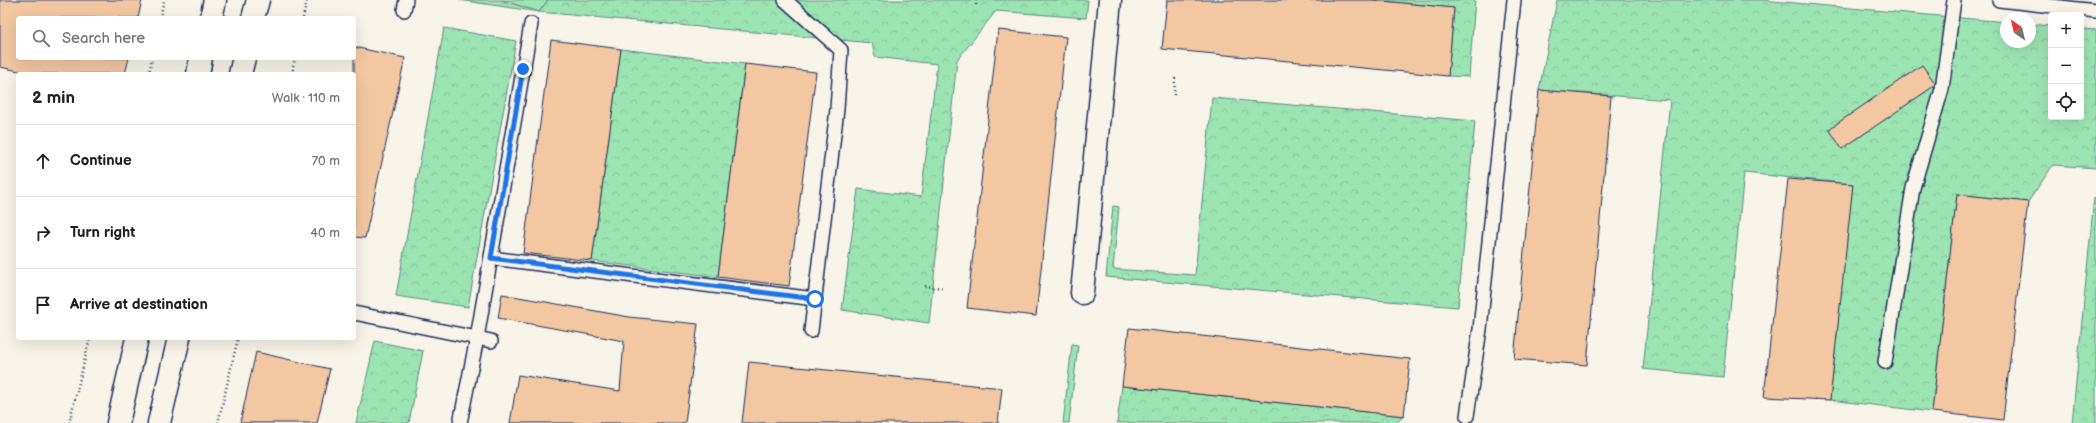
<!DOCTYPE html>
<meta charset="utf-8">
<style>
body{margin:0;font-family:"Balsamiq Sans",sans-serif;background:#f2f2f2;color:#202124}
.controls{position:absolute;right:12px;top:12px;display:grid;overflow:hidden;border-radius:4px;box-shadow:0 4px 16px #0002}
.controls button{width:36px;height:36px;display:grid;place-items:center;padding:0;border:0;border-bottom:1px solid #e0e0e0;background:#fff;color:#202124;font:20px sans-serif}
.compass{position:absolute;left:2000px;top:12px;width:36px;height:36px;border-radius:50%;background:#fff;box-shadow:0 4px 16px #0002;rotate:326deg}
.stop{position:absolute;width:12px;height:12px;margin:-9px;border:3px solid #1a73e8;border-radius:50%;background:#fff}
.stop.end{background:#1a73e8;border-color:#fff;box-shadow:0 1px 4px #0008}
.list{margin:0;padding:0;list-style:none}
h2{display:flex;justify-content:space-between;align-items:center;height:52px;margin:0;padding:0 16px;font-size:17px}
h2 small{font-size:13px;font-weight:400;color:#757577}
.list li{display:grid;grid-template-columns:26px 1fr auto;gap:12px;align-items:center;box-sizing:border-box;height:72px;padding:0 16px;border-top:1px solid #e0e0e0}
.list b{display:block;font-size:15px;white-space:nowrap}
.list em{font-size:13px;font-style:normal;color:#757577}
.icon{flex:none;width:22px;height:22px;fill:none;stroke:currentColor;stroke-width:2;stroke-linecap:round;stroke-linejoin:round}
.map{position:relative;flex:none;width:2096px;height:423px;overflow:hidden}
.search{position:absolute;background:#fff;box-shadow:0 4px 16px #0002;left:16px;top:16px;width:340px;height:44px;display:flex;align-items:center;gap:10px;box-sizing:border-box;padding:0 14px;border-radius:4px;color:#757577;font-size:15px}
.panel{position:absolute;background:#fff;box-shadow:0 4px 16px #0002;left:16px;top:72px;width:340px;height:268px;border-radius:4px}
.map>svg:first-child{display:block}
</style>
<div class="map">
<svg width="2096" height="423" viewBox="0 0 2096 423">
<defs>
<pattern id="forest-crowns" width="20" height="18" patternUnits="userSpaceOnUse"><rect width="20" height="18" fill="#9ce4b2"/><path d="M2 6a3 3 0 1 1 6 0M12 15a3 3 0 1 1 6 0" fill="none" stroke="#86c49c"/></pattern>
</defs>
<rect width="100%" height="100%" fill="#f7f3e8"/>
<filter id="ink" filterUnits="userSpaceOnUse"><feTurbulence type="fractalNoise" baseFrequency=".025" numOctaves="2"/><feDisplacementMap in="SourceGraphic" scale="8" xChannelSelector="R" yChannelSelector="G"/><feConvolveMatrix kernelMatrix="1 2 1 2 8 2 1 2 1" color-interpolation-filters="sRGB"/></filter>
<g filter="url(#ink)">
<g fill="#9ce4b2" stroke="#5c8a88">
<polygon points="501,0 548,0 539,12"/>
<polygon points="1072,344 1078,345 1069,423 1063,423"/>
</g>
<g fill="url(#forest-crowns)" stroke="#5c8a88">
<polygon points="459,0 501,0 539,12 548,0 1088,0 1086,18 996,11 957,60 929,323 842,310 858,189 921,197 937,64 875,57 872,43 539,12"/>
<polygon points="1372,0 1475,0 1469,77 1448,76 1454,8"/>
<polygon points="1557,0 1761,0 2006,22 2006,42 2030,42 2030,24 2051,26 2051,117 2081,117 2081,29 2096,30 2096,168 2053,165 2028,202 1957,194 1932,412 1830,400 1852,184 1744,173 1723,377 1643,369 1670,100 1539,90"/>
<polygon points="444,28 516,41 468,307 396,296"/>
<polygon points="621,49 745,64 718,277 592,261"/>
<polygon points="1212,98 1475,121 1458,307 1106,277 1113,206 1119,207 1113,269 1195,275"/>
<polygon points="2094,198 2096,198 2096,423 2072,423"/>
<polygon points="375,341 423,351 409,423 356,423"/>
<polygon points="1122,386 1404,416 1396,423 1117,423"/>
</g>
<g fill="#f2c7a1" stroke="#1b2f5e">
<polygon points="0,0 142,0 138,18 18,18 18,58 129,58 125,74 33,74 0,67"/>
<polygon points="1167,0 1372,0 1454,8 1448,76 1162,49"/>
<polygon points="998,30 1066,37 1036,316 967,308"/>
<polygon points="551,40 621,49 592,261 523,253"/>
<polygon points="354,47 405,58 365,238 354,237"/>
<polygon points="745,64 816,72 789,286 718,277"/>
<polygon points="1922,65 1935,83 1934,86 1842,149 1829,129"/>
<polygon points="1539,90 1611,96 1587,365 1514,359"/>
<polygon points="1788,179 1853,184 1830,400 1764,397"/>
<polygon points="1957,194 2028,202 2003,420 1932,412"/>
<polygon points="502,294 629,317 698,324 685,423 510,423 518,375 620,391 624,341 498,318"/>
<polygon points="1129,328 1410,359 1404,416 1122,386"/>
<polygon points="256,352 330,369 317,423 240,423"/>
<polygon points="749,362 1002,388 998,423 742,423"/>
</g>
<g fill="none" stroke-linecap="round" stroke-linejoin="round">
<g stroke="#1b2f5e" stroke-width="16">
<g id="lane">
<polyline points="785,0 841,50 837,109 811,331"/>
<polyline points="1999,0 2096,11"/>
<polyline points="404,10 406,0"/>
<polyline points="491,258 815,299"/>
<polyline points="354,313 477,338 460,423"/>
<polyline points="491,341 477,338 531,24"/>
<polyline points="1885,362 1913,188 1942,89 1954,0"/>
<polyline points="1467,416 1480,329 1514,0"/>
</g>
</g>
<g stroke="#1b2f5e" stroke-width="25">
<polyline id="street" points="1082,293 1110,0"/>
</g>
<g stroke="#1b2f5e" stroke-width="25">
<g id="secondary">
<polyline points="211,18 215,0"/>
<polyline points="253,18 258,0"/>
<polyline points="198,74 201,58"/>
<polyline points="240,74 244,58"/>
<polyline points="118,423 137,338"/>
<polyline points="159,423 179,338"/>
</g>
</g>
<g stroke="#1b2f5e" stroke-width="2.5" stroke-dasharray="1 3" stroke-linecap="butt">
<polyline points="976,5 976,0"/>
<polyline points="160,18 164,0"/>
<polyline points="303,18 307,0"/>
<polyline points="149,74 152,58"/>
<polyline points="292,74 295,58"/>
<polyline points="1174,95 1175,78"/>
<polyline points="925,286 943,288"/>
<polyline points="69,423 90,338"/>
<polyline points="218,423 238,338"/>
</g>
<use href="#lane" stroke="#f7f3e8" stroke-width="13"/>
<use href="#street" stroke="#f7f3e8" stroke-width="22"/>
<use href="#secondary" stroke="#f7f3e8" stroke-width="22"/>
</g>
</g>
<g fill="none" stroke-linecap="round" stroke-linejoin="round" filter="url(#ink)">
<polyline stroke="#1a73e8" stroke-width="5" points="523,69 491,258 815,299"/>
</g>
</svg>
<div class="controls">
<button>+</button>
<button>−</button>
<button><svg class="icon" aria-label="locate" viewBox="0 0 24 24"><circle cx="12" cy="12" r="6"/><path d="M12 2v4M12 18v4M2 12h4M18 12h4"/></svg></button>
</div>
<svg class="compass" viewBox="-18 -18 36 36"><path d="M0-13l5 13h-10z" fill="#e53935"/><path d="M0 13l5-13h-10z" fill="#757577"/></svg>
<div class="stop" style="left:815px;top:299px"></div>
<div class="stop end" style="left:523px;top:69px"></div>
<div class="search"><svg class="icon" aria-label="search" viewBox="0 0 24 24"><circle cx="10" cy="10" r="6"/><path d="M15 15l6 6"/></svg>Search here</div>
<section class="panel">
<h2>2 min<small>Walk · 110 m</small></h2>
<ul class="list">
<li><svg class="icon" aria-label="ahead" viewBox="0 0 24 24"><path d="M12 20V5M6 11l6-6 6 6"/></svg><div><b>Continue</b></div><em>70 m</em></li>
<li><svg class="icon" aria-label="right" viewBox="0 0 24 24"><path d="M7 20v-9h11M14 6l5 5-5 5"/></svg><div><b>Turn right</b></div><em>40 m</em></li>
<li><svg class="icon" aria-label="arrive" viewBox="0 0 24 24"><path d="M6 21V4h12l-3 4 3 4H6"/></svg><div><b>Arrive at destination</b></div></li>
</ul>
</section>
</div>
